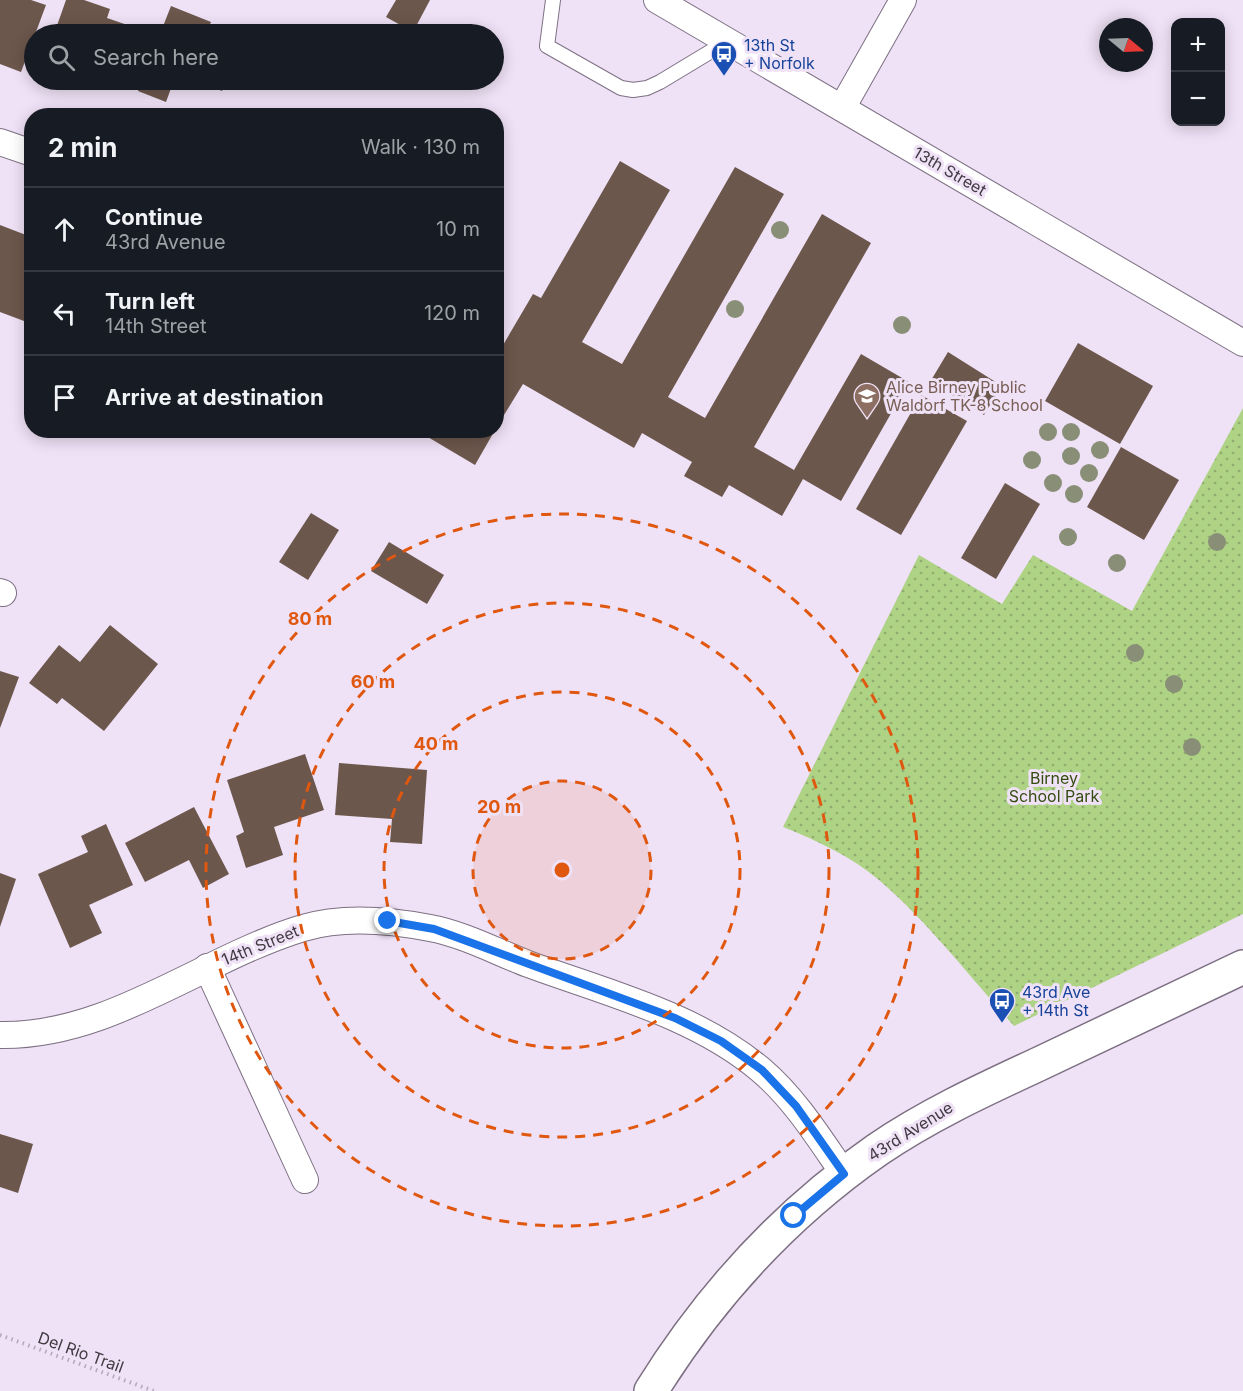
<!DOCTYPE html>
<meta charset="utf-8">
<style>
body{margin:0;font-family:Inter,sans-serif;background:#20242c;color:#f1f3f6}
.controls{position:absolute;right:18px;top:18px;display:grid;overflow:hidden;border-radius:12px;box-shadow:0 3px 15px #0003}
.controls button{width:54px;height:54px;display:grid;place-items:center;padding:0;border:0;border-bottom:2px solid #363941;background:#171b24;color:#f1f3f6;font:30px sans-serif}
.compass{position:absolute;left:1099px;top:18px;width:54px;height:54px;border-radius:50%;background:#171b24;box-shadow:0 3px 15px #0003;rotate:109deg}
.stop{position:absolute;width:18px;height:18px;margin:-14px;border:4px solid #1a73e8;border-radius:50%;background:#fff}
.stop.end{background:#1a73e8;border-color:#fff;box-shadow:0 2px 6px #0008}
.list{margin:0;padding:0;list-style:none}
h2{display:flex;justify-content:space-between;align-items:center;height:78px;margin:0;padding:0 24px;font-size:26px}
h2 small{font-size:20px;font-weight:400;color:#9ea1a6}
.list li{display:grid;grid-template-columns:39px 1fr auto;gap:18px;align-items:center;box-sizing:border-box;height:84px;padding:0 24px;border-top:2px solid #363941}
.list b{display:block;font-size:22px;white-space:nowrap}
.list p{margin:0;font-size:20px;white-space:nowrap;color:#9ea1a6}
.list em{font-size:20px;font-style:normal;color:#9ea1a6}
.icon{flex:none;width:33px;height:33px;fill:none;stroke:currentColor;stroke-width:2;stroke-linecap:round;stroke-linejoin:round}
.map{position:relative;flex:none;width:1243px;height:1391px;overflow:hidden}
.search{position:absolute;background:#171b24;box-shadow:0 3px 15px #0003;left:24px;top:24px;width:480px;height:66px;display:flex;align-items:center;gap:15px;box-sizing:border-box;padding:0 21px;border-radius:33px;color:#9ea1a6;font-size:22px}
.panel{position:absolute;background:#171b24;box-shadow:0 3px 15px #0003;left:24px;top:108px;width:480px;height:330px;border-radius:24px}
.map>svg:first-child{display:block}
</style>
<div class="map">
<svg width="1243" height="1391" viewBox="0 0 1243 1391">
<defs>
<pattern id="park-dots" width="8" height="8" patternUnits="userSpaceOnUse" patternTransform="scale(1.5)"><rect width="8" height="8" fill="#afd385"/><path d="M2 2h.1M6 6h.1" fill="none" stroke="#90ac6e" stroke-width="1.8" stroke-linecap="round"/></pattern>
</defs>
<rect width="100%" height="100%" fill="#efe1f6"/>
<path fill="url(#park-dots)" d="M1243,408v506l-229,112c-44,-49 -85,-103 -135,-146 -27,-23 -63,-40 -96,-53l136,-272 83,49 31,-49 99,56z"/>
<g fill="#6c574c">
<polygon points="0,0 31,0 46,5 21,72 0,64"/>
<polygon points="66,0 84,0 110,9 107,18 142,30 141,34 54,34"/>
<polygon points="396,0 430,0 413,32 386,17"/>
<polygon points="171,6 211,22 207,32 213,34 160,34"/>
<polygon points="37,80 72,80 68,90"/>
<polygon points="142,80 174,80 166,102 138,91"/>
<polygon points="194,80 227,80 222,91"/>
<polygon points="620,161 670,190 582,342 622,364 735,167 784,194 668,397 705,418 822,214 871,243 754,447 794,470 861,354 909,382 841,501 803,479 782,516 729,485 722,497 684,476 692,462 642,433 634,448 523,384 496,428 496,357 533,294 541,298"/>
<polygon points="31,220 32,220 32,324 0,312 0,225 26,235"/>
<polygon points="1078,343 1153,386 1120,444 1045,401"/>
<polygon points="948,352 1002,386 984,415 930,382"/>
<polygon points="921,395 967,421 901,535 856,509"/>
<polygon points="416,430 495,430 475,465"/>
<polygon points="1121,447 1179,480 1144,540 1087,507"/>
<polygon points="1005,483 1040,504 996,579 961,558"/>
<polygon points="311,513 339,530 308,580 279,562"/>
<polygon points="389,542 444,575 427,604 371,571"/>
<polygon points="110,625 158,664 104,731 62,698 57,704 29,683 59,645 80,662"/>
<polygon points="0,671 19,677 0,728"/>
<polygon points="305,754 324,810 274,827 283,855 246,868 236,836 244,832 227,780"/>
<polygon points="339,763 427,770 422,844 390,842 392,819 335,815"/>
<polygon points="194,807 229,874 203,888 189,860 145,882 125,843"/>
<polygon points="106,824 133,885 89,905 102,933 70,948 38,874 88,852 81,836"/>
<polygon points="0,873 16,879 0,927"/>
<polygon points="0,1134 33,1144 18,1193 0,1187"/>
</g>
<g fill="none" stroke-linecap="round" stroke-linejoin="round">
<g stroke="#7d7083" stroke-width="16">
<polyline id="service" points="553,0 547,46 621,88 633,90 647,88 660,82 728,41"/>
</g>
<g stroke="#7d7083" stroke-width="28">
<g id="minor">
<polyline points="657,0 1243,343"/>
<polyline points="842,108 903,0"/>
<polyline points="0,142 32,153"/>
<polyline points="0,592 3,593"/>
<polyline points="207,967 305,1180"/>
<path d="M0,1035c110,2 201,-76 303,-107 40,-12 86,-8 127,0 33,6 67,24 98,36 79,29 168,51 233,106 34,29 58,68 83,104"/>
</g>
</g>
<g stroke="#7d7083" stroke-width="36">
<path id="tertiary" d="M651,1391c59,-95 134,-177 226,-241 51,-35 108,-61 164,-87 68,-32 135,-64 202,-96"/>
</g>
<polyline stroke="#b3a8b9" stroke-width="4" stroke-dasharray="1.5 4.5" stroke-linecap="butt" points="0,1335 154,1391"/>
<use href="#service" stroke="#fff" stroke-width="14"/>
<use href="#minor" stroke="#fff" stroke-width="26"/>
<use href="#tertiary" stroke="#fff" stroke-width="33"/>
</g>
<g fill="#898f77">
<circle cx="780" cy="230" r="9"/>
<circle cx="735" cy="309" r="9"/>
<circle cx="902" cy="325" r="9"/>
<circle cx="1048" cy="432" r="9"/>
<circle cx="1071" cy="432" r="9"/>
<circle cx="1100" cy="450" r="9"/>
<circle cx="1071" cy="456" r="9"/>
<circle cx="1032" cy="460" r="9"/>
<circle cx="1089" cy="473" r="9"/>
<circle cx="1053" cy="483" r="9"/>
<circle cx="1074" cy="494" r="9"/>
<circle cx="1068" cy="537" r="9"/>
<circle cx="1217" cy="542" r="9"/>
<circle cx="1117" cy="563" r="9"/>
<circle cx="1135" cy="653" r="9"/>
<circle cx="1174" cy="684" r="9"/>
<circle cx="1192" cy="747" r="9"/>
</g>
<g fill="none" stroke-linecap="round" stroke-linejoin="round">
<polyline stroke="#1a73e8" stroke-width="8" points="388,921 434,929 675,1018 721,1041 762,1070 796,1106 844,1174 794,1216"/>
</g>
<circle cx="562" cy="870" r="89" fill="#e0570f" fill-opacity=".12"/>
<g fill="none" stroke="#e0570f" stroke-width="3" stroke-dasharray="10 8">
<circle cx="562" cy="870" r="89"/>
<circle cx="562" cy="870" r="178"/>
<circle cx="562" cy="870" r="267"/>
<circle cx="562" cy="870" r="356"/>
</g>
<defs>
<g id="bus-pin" transform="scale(1.35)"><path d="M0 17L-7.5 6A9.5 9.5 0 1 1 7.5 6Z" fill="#1a4fb4" stroke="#efe1f6"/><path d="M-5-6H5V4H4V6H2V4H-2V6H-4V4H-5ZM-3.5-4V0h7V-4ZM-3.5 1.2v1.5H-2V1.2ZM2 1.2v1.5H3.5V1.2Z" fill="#fff"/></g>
<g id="school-pin" transform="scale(1.35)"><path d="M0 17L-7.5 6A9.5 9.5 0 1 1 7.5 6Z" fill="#8d6e63" stroke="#efe1f6"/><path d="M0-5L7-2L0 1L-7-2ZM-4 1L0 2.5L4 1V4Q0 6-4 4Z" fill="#fff"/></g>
</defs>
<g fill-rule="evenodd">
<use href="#bus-pin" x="724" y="54"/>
<use href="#school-pin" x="867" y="396"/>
<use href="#bus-pin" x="1002" y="1001"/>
</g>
<g text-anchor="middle" stroke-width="6" stroke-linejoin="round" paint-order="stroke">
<g font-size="16" fill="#164399" stroke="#efe1f6" text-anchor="start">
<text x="744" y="51">13th St<tspan x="744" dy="18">+ Norfolk</tspan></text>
<text x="1022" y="998">43rd Ave<tspan x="1022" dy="18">+ 14th St</tspan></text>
</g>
<g font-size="16" fill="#403a42" stroke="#efe1f6">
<text transform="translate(950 171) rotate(30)" y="6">13th Street</text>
<text transform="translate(260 945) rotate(-22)" y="6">14th Street</text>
<text transform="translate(910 1131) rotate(-32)" y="6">43rd Avenue</text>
<text transform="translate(81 1352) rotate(20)" y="6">Del Rio Trail</text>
</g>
<g font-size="16" fill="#785e54" stroke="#efe1f6" text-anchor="start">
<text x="886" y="393">Alice Birney Public<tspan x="886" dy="18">Waldorf TK-8 School</tspan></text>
</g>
<g font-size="16" fill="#354c0f" stroke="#efe1f6">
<text x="1054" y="784">Birney<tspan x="1054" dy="18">School Park</tspan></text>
</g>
</g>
<circle cx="562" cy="870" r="9" fill="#e0570f" stroke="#efe1f6" stroke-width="3"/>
<g font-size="18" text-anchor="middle" font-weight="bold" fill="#e0570f" stroke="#efe1f6" stroke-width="6" stroke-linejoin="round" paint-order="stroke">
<text x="310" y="625">80 m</text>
<text x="373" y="688">60 m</text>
<text x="436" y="750">40 m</text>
<text x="499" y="813">20 m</text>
</g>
</svg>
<div class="controls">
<button>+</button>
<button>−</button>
</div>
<svg class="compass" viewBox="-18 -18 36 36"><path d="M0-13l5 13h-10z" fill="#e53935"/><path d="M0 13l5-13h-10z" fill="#9ea1a6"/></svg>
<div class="stop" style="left:794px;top:1216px"></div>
<div class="stop end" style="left:388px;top:921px"></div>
<div class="search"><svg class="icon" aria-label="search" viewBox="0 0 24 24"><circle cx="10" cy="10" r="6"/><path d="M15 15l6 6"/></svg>Search here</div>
<section class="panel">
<h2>2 min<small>Walk · 130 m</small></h2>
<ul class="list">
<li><svg class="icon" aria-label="ahead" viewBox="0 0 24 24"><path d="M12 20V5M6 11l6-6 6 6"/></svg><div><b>Continue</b><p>43rd Avenue</p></div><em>10 m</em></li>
<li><svg class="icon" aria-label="left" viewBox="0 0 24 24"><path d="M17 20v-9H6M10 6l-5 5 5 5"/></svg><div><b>Turn left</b><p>14th Street</p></div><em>120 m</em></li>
<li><svg class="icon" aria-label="arrive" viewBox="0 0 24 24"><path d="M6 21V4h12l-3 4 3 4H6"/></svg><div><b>Arrive at destination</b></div></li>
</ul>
</section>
</div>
